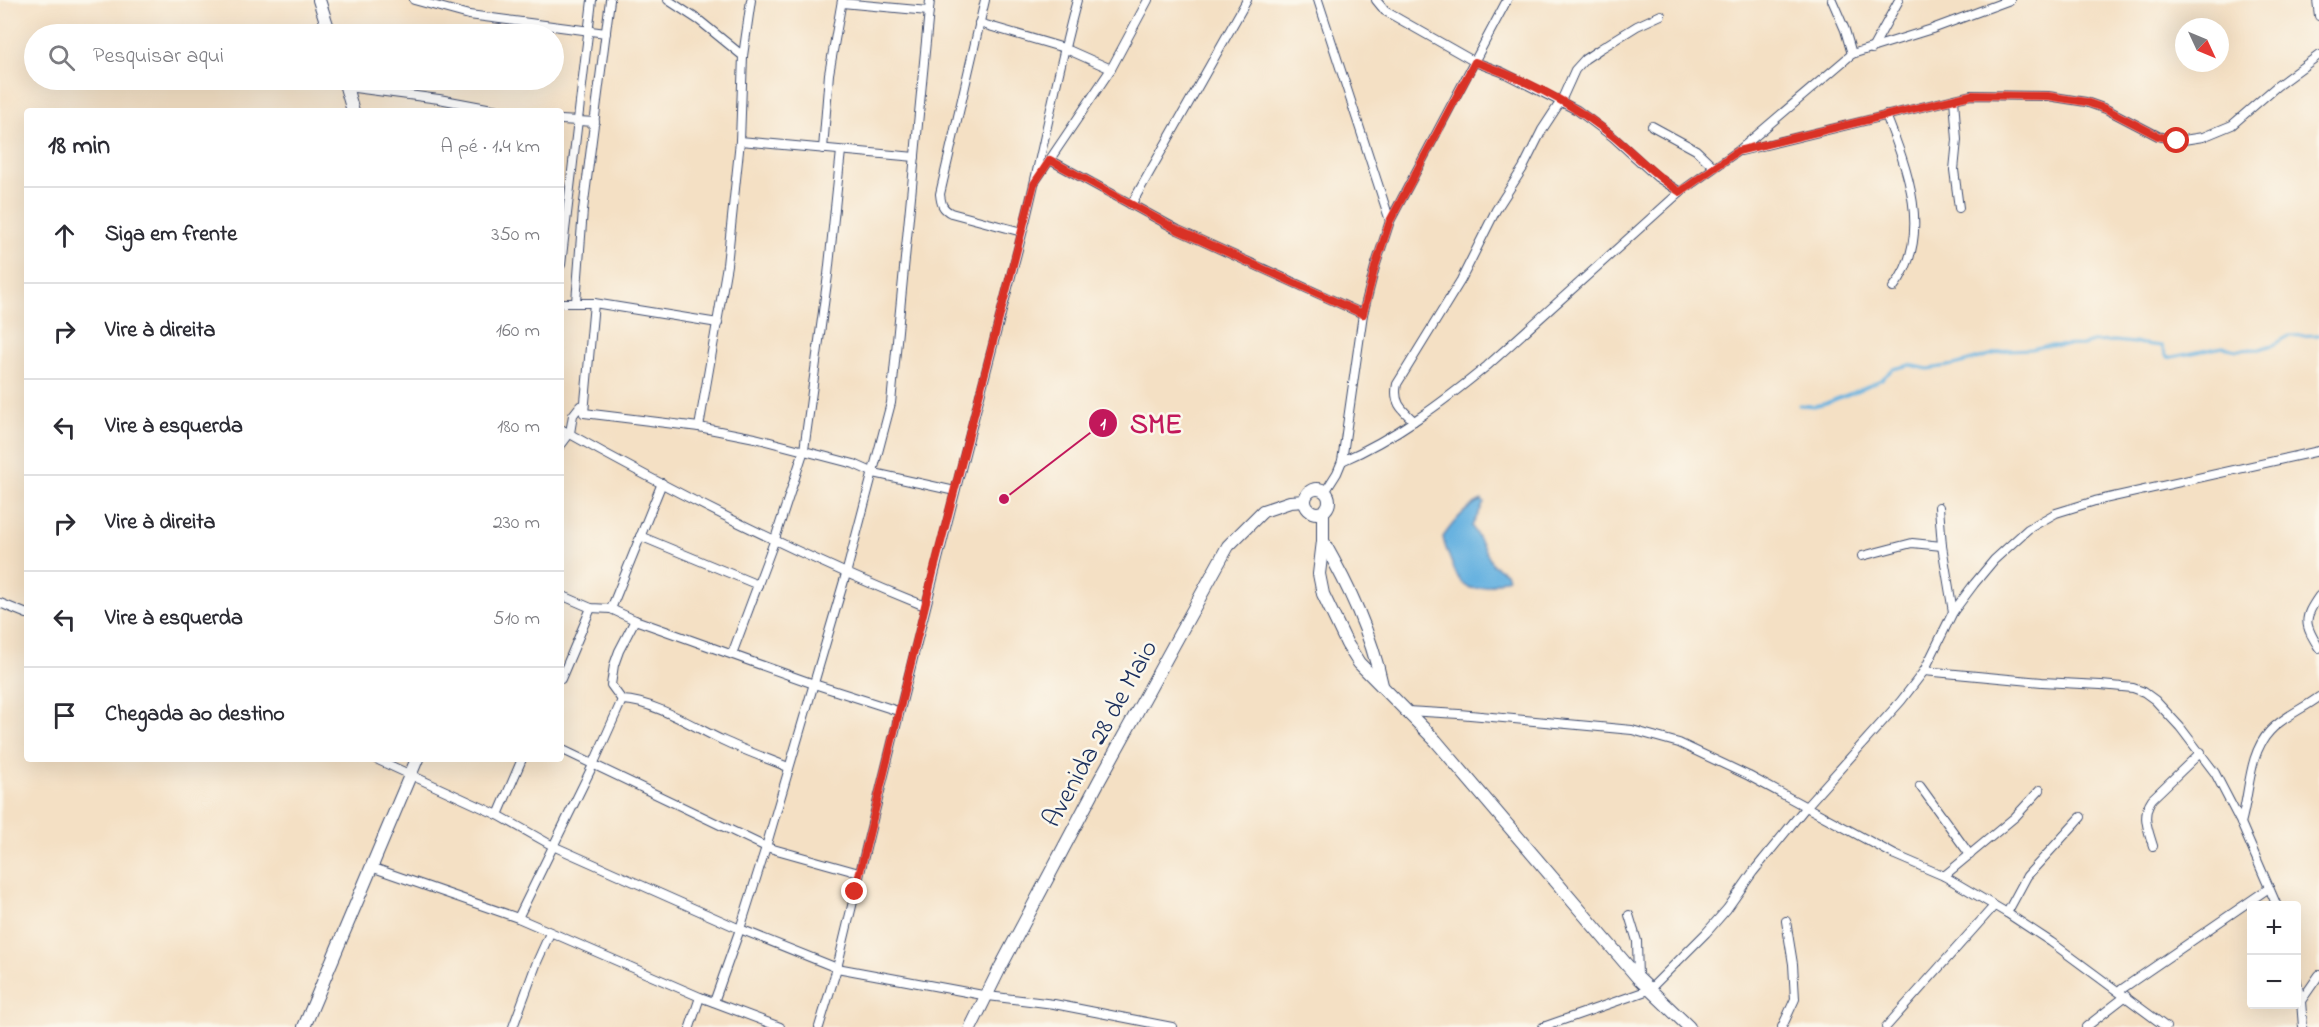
<!DOCTYPE html>
<html lang="pt">
<meta charset="utf-8">
<style>
body{margin:0;font-family:"Indie Flower",sans-serif;background:#f2f2f3;color:#2b2b33}
.controls{position:absolute;right:18px;bottom:18px;display:grid;overflow:hidden;border-radius:6px;box-shadow:0 6px 24px #0002}
.controls button{width:54px;height:54px;display:grid;place-items:center;padding:0;border:0;border-bottom:2px solid #e1e1e2;background:#fff;color:#2b2b33;font:30px sans-serif}
.compass{position:absolute;left:2175px;top:18px;width:54px;height:54px;border-radius:50%;background:#fff;box-shadow:0 6px 24px #0002;rotate:134deg}
.stop{position:absolute;width:18px;height:18px;margin:-14px;border:4px solid #d93025;border-radius:50%;background:#fff}
.stop.end{background:#d93025;border-color:#fff;box-shadow:0 2px 6px #0008}
.list{margin:0;padding:0;list-style:none}
h2{display:flex;justify-content:space-between;align-items:center;height:78px;margin:0;padding:0 24px;font-size:26px}
h2 small{font-size:20px;font-weight:400;color:#7c7c81}
.list li{display:grid;grid-template-columns:39px 1fr auto;gap:18px;align-items:center;box-sizing:border-box;height:96px;padding:0 24px;border-top:2px solid #e1e1e2}
.list b{display:block;font-size:22px;white-space:nowrap}
.list em{font-size:20px;font-style:normal;color:#7c7c81}
.icon{flex:none;width:33px;height:33px;fill:none;stroke:currentColor;stroke-width:2;stroke-linecap:round;stroke-linejoin:round}
.map{position:relative;flex:none;width:2319px;height:1027px;overflow:hidden}
.search{position:absolute;background:#fff;box-shadow:0 6px 24px #0002;left:24px;top:24px;width:540px;height:66px;display:flex;align-items:center;gap:15px;box-sizing:border-box;padding:0 21px;border-radius:33px;color:#7c7c81;font-size:22px}
.panel{position:absolute;background:#fff;box-shadow:0 6px 24px #0002;left:24px;top:108px;width:540px;height:654px;border-radius:6px}
.map>svg:first-child{display:block}
</style>
<div class="map">
<svg width="2319" height="1027" viewBox="0 0 2319 1027">
<rect width="100%" height="100%" fill="#fbf7ec"/>
<filter id="ink" filterUnits="userSpaceOnUse"><feTurbulence type="fractalNoise" baseFrequency=".0167" numOctaves="2"/><feDisplacementMap in="SourceGraphic" scale="12" xChannelSelector="R" yChannelSelector="G"/><feConvolveMatrix kernelMatrix="1 2 1 2 8 2 1 2 1" color-interpolation-filters="sRGB"/></filter>
<filter id="wash" filterUnits="userSpaceOnUse"><feTurbulence type="fractalNoise" baseFrequency=".008" numOctaves="4" result="noise"/><feDisplacementMap in="SourceGraphic" scale="24" xChannelSelector="R" yChannelSelector="G"/><feGaussianBlur stdDeviation="1.35" result="paint"/><feColorMatrix in="noise" values="0 0 0 0 0 0 0 0 0 0 0 0 0 0 0 0 0 1.4 0 .05"/><feComposite in="paint" operator="in"/></filter>
<g filter="url(#wash)">
<rect width="100%" height="100%" fill="#f4e0c4"/>
<path fill="#68b2e0" stroke="#42709f" stroke-width="1.5" d="M1482,500l2,3 -12,23 21,39 13,8 2,5c-24,9 -42,22 -54,-9 -4,-11 -9,-20 -11,-32 9,-13 24,-31 39,-37z"/>
<g fill="none" stroke-linecap="round" stroke-linejoin="round">
<polyline stroke="#68b2e0" stroke-width="3" points="1799,405 1814,406 1826,403 1859,390 1882,379 1893,369 1910,365 1928,369 1954,365 2008,350 2031,349 2044,346 2083,345 2091,342 2115,341 2162,346 2167,358 2223,347 2237,350 2260,349 2275,344 2289,336 2319,335"/>
</g>
</g>
<g filter="url(#ink)">
<g fill="none" stroke-linecap="round" stroke-linejoin="round">
<g stroke="#3c4a6d" stroke-width="10">
<g id="street">
<polyline points="414,0 469,15 606,33"/>
<polyline points="668,0 700,21 743,56"/>
<path d="M985,0l-45,194c1,9 2,15 11,19l71,19"/>
<polyline points="1318,0 1390,221"/>
<polyline points="1376,0 1385,11 1475,62 1502,72 1577,110 1613,137 1657,177 1680,192"/>
<polyline points="1832,0 1845,30 1852,54"/>
<polyline points="2317,0 2319,16"/>
<polyline points="842,3 928,11"/>
<polyline points="979,23 1064,48 1111,69"/>
<polyline points="1872,49 1899,0"/>
<polyline points="347,87 439,99 503,111"/>
<polyline points="1954,99 1957,140 1954,170 1959,208"/>
<path d="M1886,115c21,53 48,122 7,173"/>
<polyline points="561,120 595,122"/>
<polyline points="1652,126 1696,150 1714,167"/>
<polyline points="740,141 915,157"/>
<polyline points="823,149 829,74 842,0"/>
<polyline points="1741,151 1971,95 2048,96 2086,102 2106,109 2158,136 2177,141 2203,137 2232,125 2277,86 2319,55"/>
<polyline points="1050,160 1178,230 1363,314"/>
<polyline points="1036,180 1111,69 1148,0"/>
<polyline points="1131,205 1247,0"/>
<polyline points="561,265 592,0"/>
<polyline points="576,302 583,210 610,0"/>
<polyline points="561,303 594,303 718,323"/>
<polyline points="584,413 594,303"/>
<path d="M1414,421c-13,-12 -21,-19 -17,-37l64,-104 35,-70 27,-42 19,-38 19,-29 14,-31 10,-11 15,-10 37,-23 24,-11"/>
<polyline points="699,427 727,265 740,141 743,56 751,0"/>
<path d="M561,429c117,66 239,127 364,177"/>
<polyline points="561,445 570,433 573,415 580,406 584,413 699,427 755,438 854,464 874,473 955,491"/>
<path d="M1342,461c53,-23 100,-58 145,-95l193,-174 58,-41 114,-97 80,-25 78,-29"/>
<polyline points="1325,492 1337,473 1342,461 1363,314 1375,267 1390,221 1507,0"/>
<polyline points="1939,507 1942,546 1953,612"/>
<polyline points="640,536 758,585"/>
<polyline points="1862,556 1912,543 1942,546"/>
<polyline points="561,595 591,608 611,609 635,620 814,684 898,711"/>
<path d="M2319,596c-16,23 -15,28 0,52"/>
<polyline points="0,603 27,614"/>
<polyline points="611,609 662,483"/>
<polyline points="732,654 775,539 804,450 828,275 841,151"/>
<polyline points="1924,671 2042,682 2101,685 2133,688 2144,692 2155,700 2180,727 2215,773 2241,823 2277,906"/>
<polyline points="561,679 591,608"/>
<polyline points="622,700 611,685 614,665 619,651 635,620"/>
<polyline points="1407,711 1459,714 1632,730 1679,743 1749,776 1895,855 1944,876 2007,913 2051,942 2166,1027"/>
<polyline points="561,749 766,847 859,873"/>
<polyline points="376,759 498,815 553,846 740,929 837,968 988,996 1054,1004 1172,1027"/>
<polyline points="1920,786 1970,855"/>
<polyline points="498,815 522,759"/>
<path d="M2241,823c9,-30 7,-69 29,-92 14,-15 33,-22 49,-34"/>
<path d="M2153,846c-5,-17 -12,-31 -1,-47l49,-47"/>
<polyline points="371,867 518,918 700,997 780,1027"/>
<polyline points="1944,876 2015,817 2040,790"/>
<polyline points="2007,913 2027,876 2081,817"/>
<polyline points="1629,915 1637,941 1638,978"/>
<path d="M518,918l75,-153 29,-65c32,1 72,27 100,40 21,10 44,18 66,27"/>
<polyline points="2296,977 2301,1001 2303,1027"/>
<polyline points="2119,991 2269,888"/>
<polyline points="2301,1001 2319,975"/>
<polyline points="714,1002 740,929 766,847 846,574 891,403 930,0"/>
<polyline points="513,1027 537,962 550,933"/>
<polyline points="690,1027 700,997"/>
<path d="M819,1027l18,-59c59,-246 121,-490 185,-734 20,-78 34,-157 55,-234"/>
<polyline points="1543,1027 1649,990 1706,933 1727,909 1753,872 1805,808 1901,701 1924,671 1953,612 1974,584 1994,560 2028,529 2056,513 2095,501 2319,451"/>
<polyline points="1782,1027 1795,999 1793,964 1786,921"/>
<polyline points="1886,1027 1994,906"/>
<polyline points="2086,1027 2126,996"/>
</g>
</g>
<g stroke="#3c4a6d" stroke-width="14">
<g id="secondary">
<polyline points="319,0 330,34"/>
<polyline points="344,80 353,111"/>
<circle cx="1317" cy="501" r="12"/>
<polyline points="1323,512 1323,541 1319,574 1323,594 1347,644 1359,663 1436,741 1638,978 1689,1027"/>
<path d="M1323,541c26,46 48,92 59,144"/>
<polyline points="304,1027 417,759"/>
<polyline points="971,1027 999,970 1099,781 1228,546 1263,511 1290,502 1305,501"/>
</g>
</g>
<use href="#street" stroke="#fff" stroke-width="8"/>
<use href="#secondary" stroke="#fff" stroke-width="12"/>
</g>
</g>
<g fill="none" stroke-linecap="round" stroke-linejoin="round" filter="url(#ink)">
<path stroke="#d93025" stroke-width="8" d="M855,892l78,-319 101,-389 16,-24 128,70 185,84 12,-47 15,-46 85,-159c50,17 97,41 138,74 23,19 42,40 67,56l58,-41 233,-56 77,1 38,6 20,7 52,27 19,5"/>
</g>
<g text-anchor="middle" stroke-width="5" stroke-linejoin="round" paint-order="stroke">
<g font-size="27" fill="#1b2f5e" stroke="#fbf7ec">
<text transform="translate(1099 733) rotate(-61)" y="9">Avenida 28 de Maio</text>
</g>
</g>
<path fill="none" stroke="#c2185b" stroke-width="2" d="M1004 499L1103 423"/>
<g fill="#c2185b" stroke="#fbf7ec" stroke-width="2">
<circle cx="1004" cy="499" r="6"/>
<circle cx="1103" cy="423" r="15"/>
</g>
<g font-size="18" text-anchor="middle" font-weight="bold" fill="#fff">
<text x="1103" y="429">1</text>
</g>
<g font-size="28" text-anchor="middle" font-weight="bold" fill="#c2185b" stroke="#fbf7ec" stroke-width="5" stroke-linejoin="round" paint-order="stroke">
<text x="1156" y="433">SME</text>
</g>
</svg>
<div class="controls">
<button>+</button>
<button>−</button>
</div>
<svg class="compass" viewBox="-18 -18 36 36"><path d="M0-13l5 13h-10z" fill="#e53935"/><path d="M0 13l5-13h-10z" fill="#7c7c81"/></svg>
<div class="stop" style="left:2177px;top:141px"></div>
<div class="stop end" style="left:855px;top:892px"></div>
<div class="search"><svg class="icon" aria-label="search" viewBox="0 0 24 24"><circle cx="10" cy="10" r="6"/><path d="M15 15l6 6"/></svg>Pesquisar aqui</div>
<section class="panel">
<h2>18 min<small>A pé · 1.4 km</small></h2>
<ul class="list">
<li><svg class="icon" aria-label="ahead" viewBox="0 0 24 24"><path d="M12 20V5M6 11l6-6 6 6"/></svg><div><b>Siga em frente</b></div><em>350 m</em></li>
<li><svg class="icon" aria-label="right" viewBox="0 0 24 24"><path d="M7 20v-9h11M14 6l5 5-5 5"/></svg><div><b>Vire à direita</b></div><em>160 m</em></li>
<li><svg class="icon" aria-label="left" viewBox="0 0 24 24"><path d="M17 20v-9H6M10 6l-5 5 5 5"/></svg><div><b>Vire à esquerda</b></div><em>180 m</em></li>
<li><svg class="icon" aria-label="right" viewBox="0 0 24 24"><path d="M7 20v-9h11M14 6l5 5-5 5"/></svg><div><b>Vire à direita</b></div><em>230 m</em></li>
<li><svg class="icon" aria-label="left" viewBox="0 0 24 24"><path d="M17 20v-9H6M10 6l-5 5 5 5"/></svg><div><b>Vire à esquerda</b></div><em>510 m</em></li>
<li><svg class="icon" aria-label="arrive" viewBox="0 0 24 24"><path d="M6 21V4h12l-3 4 3 4H6"/></svg><div><b>Chegada ao destino</b></div></li>
</ul>
</section>
</div>
